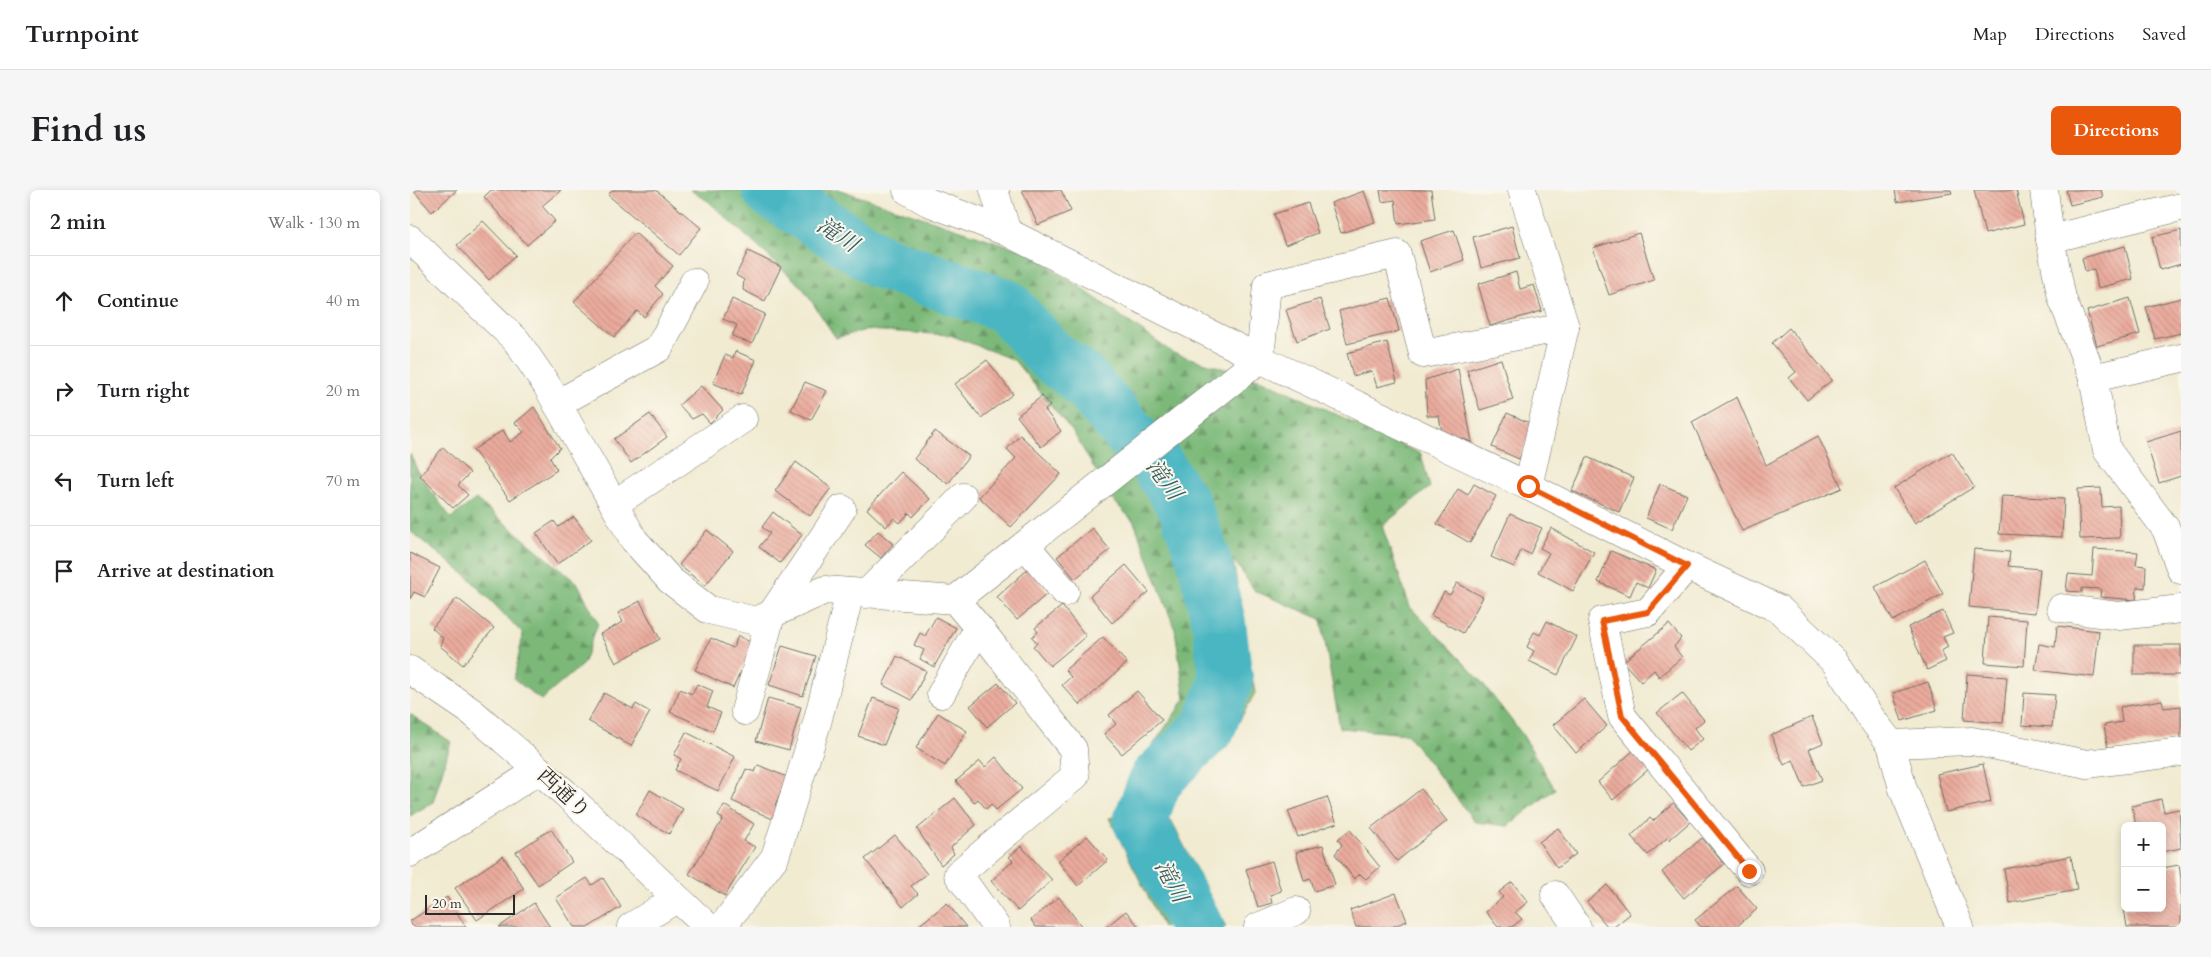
<!DOCTYPE html>
<meta charset="utf-8">
<style>
body{margin:0;font-family:Cardo,"Noto Serif JP",serif;background:#f6f6f6;color:#202124}
.controls{position:absolute;right:15px;bottom:15px;display:grid;overflow:hidden;border-radius:8px;box-shadow:0 2px 8px #0003}
.controls button{width:45px;height:45px;display:grid;place-items:center;padding:0;border:0;border-bottom:1px solid #e0e0e0;background:#fff;color:#202124;font:25px sans-serif}
.scale{position:absolute;left:15px;bottom:12px;width:90px;box-sizing:border-box;padding-left:5px;border:2px solid #2b2b2b;border-top:0;font-size:14px;line-height:18px;white-space:nowrap;color:#2b2b2b;-webkit-text-stroke:4px #fbf7ec;paint-order:stroke}
.stop{position:absolute;width:15px;height:15px;margin:-11px;border:4px solid #ea580c;border-radius:50%;background:#fff}
.stop.end{background:#ea580c;border-color:#fff;box-shadow:0 1px 5px #0008}
.list{margin:0;padding:0;list-style:none}
h2{display:flex;justify-content:space-between;align-items:center;height:65px;margin:0;padding:0 20px;font-size:21px}
h2 small{font-size:16px;font-weight:400;color:#757577}
.list li{display:grid;grid-template-columns:32px 1fr auto;gap:15px;align-items:center;box-sizing:border-box;height:90px;padding:0 20px;border-top:1px solid #e0e0e0}
.list b{display:block;font-size:19px;white-space:nowrap}
.list em{font-size:16px;font-style:normal;color:#757577}
.icon{flex:none;width:28px;height:28px;fill:none;stroke:currentColor;stroke-width:2;stroke-linecap:round;stroke-linejoin:round}
.map{position:relative;flex:none;width:1771px;height:737px;overflow:hidden;border-radius:8px}
header{display:flex;align-items:center;gap:30px;box-sizing:border-box;height:70px;padding:0 25px;background:#fff;border-bottom:1px solid #e0e0e0}
header strong{font-size:24px}
nav{display:flex;gap:28px;margin-inline-start:auto;font-size:18px}
.intro{display:flex;align-items:center;justify-content:space-between;box-sizing:border-box;height:120px;padding:0 30px}
h1{margin:0;font-size:35px}
.button{padding:12px 22px;border-radius:8px;background:#ea580c;color:#fff;font-size:18px;font-weight:700}
main{display:flex;gap:30px;padding:0 30px}
aside{flex:1;background:#fff;border-radius:8px;box-shadow:0 2px 8px #0003}
.map>svg:first-child{display:block}
</style>
<header>
<strong>Turnpoint</strong>
<nav><a>Map</a><a>Directions</a><a>Saved</a></nav>
</header>
<div class="intro"><h1>Find us</h1><a class="button">Directions</a></div>
<main>
<aside>
<h2>2 min<small>Walk · 130 m</small></h2>
<ul class="list">
<li><svg class="icon" aria-label="ahead" viewBox="0 0 24 24"><path d="M12 20V5M6 11l6-6 6 6"/></svg><div><b>Continue</b></div><em>40 m</em></li>
<li><svg class="icon" aria-label="right" viewBox="0 0 24 24"><path d="M7 20v-9h11M14 6l5 5-5 5"/></svg><div><b>Turn right</b></div><em>20 m</em></li>
<li><svg class="icon" aria-label="left" viewBox="0 0 24 24"><path d="M17 20v-9H6M10 6l-5 5 5 5"/></svg><div><b>Turn left</b></div><em>70 m</em></li>
<li><svg class="icon" aria-label="arrive" viewBox="0 0 24 24"><path d="M6 21V4h12l-3 4 3 4H6"/></svg><div><b>Arrive at destination</b></div></li>
</ul>
</aside>
<div class="map">
<svg width="1771" height="737" viewBox="0 0 1771 737">
<defs>
<pattern id="forest-firs" width="22" height="20" patternUnits="userSpaceOnUse" patternTransform="scale(1.25)"><rect width="22" height="20" fill="#7cb979"/><path d="M5 1l3.5 6h-7zM16 11l3.5 6h-7z" fill="#669763"/></pattern>
<pattern id="building-back-hatch" width="6" height="6" patternUnits="userSpaceOnUse" patternTransform="scale(1.25)"><rect width="6" height="6" fill="#eaab9d"/><path d="M-1 5l2 2M0 0l6 6M5-1l2 2" fill="none" stroke="#c99387"/></pattern>
</defs>
<rect width="100%" height="100%" fill="#fbf7ec"/>
<filter id="ink" filterUnits="userSpaceOnUse"><feTurbulence type="fractalNoise" baseFrequency=".02" numOctaves="2"/><feDisplacementMap in="SourceGraphic" scale="10" xChannelSelector="R" yChannelSelector="G"/><feConvolveMatrix kernelMatrix="1 2 1 2 8 2 1 2 1" color-interpolation-filters="sRGB"/></filter>
<filter id="wash" filterUnits="userSpaceOnUse"><feTurbulence type="fractalNoise" baseFrequency=".0096" numOctaves="4" result="noise"/><feDisplacementMap in="SourceGraphic" scale="20" xChannelSelector="R" yChannelSelector="G"/><feGaussianBlur stdDeviation="1.12" result="paint"/><feColorMatrix in="noise" values="0 0 0 0 0 0 0 0 0 0 0 0 0 0 0 0 0 1.4 0 .05"/><feComposite in="paint" operator="in"/></filter>
<g filter="url(#wash)">
<rect width="100%" height="100%" fill="#f1ebd2"/>
<g fill="url(#forest-firs)" stroke="#547252">
<polygon points="280,0 430,0 623,64 763,163 855,191 1011,264 1020,297 972,336 1000,417 1071,491 1112,544 1145,599 1098,636 1065,632 997,544 930,538 911,429 845,401 823,369 845,503 820,548 780,575 722,585 775,509 765,439 724,332 703,310 663,242 604,170 540,145 456,140 426,148 392,97 298,11"/>
<polygon points="0,264 10,286 41,328 66,309 168,394 188,433 173,474 131,510 104,489 113,444 58,387 0,341"/>
<polygon points="0,524 41,552 23,612 0,626"/>
<polygon points="752,613 816,737 753,737 699,628"/>
</g>
<g fill="none" stroke-linecap="round" stroke-linejoin="round">
<polyline stroke="#48b6c2" stroke-width="54" points="359,0 471,72 596,116 639,164 672,189 745,272 774,315 794,370 809,433 816,491 799,537 746,589 730,631 787,737"/>
</g>
<g id="blocks">
<g fill="url(#building-back-hatch)">
<polygon points="3,0 47,0 22,22"/>
<polygon points="81,0 151,0 132,16 145,31 117,55 74,7"/>
<polygon points="203,0 246,0 291,38 269,65 198,5"/>
<polygon points="612,0 651,0 661,21 628,35"/>
<polygon points="970,0 1021,0 1025,29 988,34 985,10 972,12"/>
<polygon points="1485,0 1541,0 1542,3 1487,12"/>
<polygon points="1564,0 1606,0 1614,34 1575,44"/>
<polygon points="1656,0 1691,0 1693,7 1660,15"/>
<polygon points="954,1 965,32 931,43 921,13"/>
<polygon points="898,13 908,43 875,55 864,24"/>
<polygon points="73,31 106,65 79,90 47,55"/>
<polygon points="1102,36 1110,68 1071,78 1063,47"/>
<polygon points="1044,40 1054,70 1020,82 1010,51"/>
<polygon points="1771,40 1771,74 1750,80 1742,47"/>
<polygon points="225,43 263,76 245,96 253,104 234,127 227,121 204,147 164,112"/>
<polygon points="1229,43 1244,90 1199,105 1183,58"/>
<polygon points="1715,56 1723,89 1688,98 1684,79 1675,81 1672,68"/>
<polygon points="338,61 371,77 355,111 333,100 334,90 326,85"/>
<polygon points="1106,82 1110,99 1124,95 1132,121 1080,136 1068,94"/>
<polygon points="980,108 989,141 937,154 929,121"/>
<polygon points="1720,108 1730,144 1687,156 1677,121"/>
<polygon points="1771,108 1771,143 1745,149 1736,117"/>
<polygon points="322,109 355,124 342,154 322,146 327,135 313,129"/>
<polygon points="910,109 920,139 887,151 876,120"/>
<polygon points="1379,138 1422,190 1397,210 1379,188 1386,182 1362,153"/>
<polygon points="977,152 987,192 967,197 962,181 943,186 937,163"/>
<polygon points="325,161 346,170 331,205 303,193 315,165 323,168"/>
<polygon points="1091,169 1103,210 1070,220 1057,180"/>
<polygon points="577,170 603,204 571,228 545,194"/>
<polygon points="1048,179 1062,252 1032,242 1029,226 1017,226 1015,190"/>
<polygon points="395,192 417,201 401,230 381,220"/>
<polygon points="291,196 313,220 300,233 292,224 282,229 269,215"/>
<polygon points="632,206 640,216 635,220 651,241 631,257 607,226"/>
<polygon points="1327,207 1356,275 1408,246 1432,298 1332,341 1282,232"/>
<polygon points="124,217 150,258 140,268 147,280 100,310 63,260 93,240 100,252 114,242 105,233"/>
<polygon points="1097,223 1124,235 1109,269 1082,257"/>
<polygon points="240,224 257,247 221,273 204,249"/>
<polygon points="525,241 559,266 538,294 504,269"/>
<polygon points="1771,241 1771,286 1749,293 1736,252"/>
<polygon points="610,245 651,284 601,337 569,307 606,268 597,259"/>
<polygon points="33,257 60,283 48,295 58,305 43,318 10,286"/>
<polygon points="1542,262 1564,297 1505,333 1484,298"/>
<polygon points="1177,267 1224,288 1209,322 1162,301"/>
<polygon points="386,272 421,298 400,326 365,301"/>
<polygon points="491,282 520,309 503,327 499,323 490,333 484,328 476,337 457,319"/>
<polygon points="1064,294 1086,306 1060,353 1027,334 1048,299 1058,305"/>
<polygon points="1250,294 1277,305 1262,339 1236,328"/>
<polygon points="1691,298 1692,317 1709,316 1710,348 1670,349 1668,299"/>
<polygon points="1592,306 1654,309 1652,347 1589,344"/>
<polygon points="363,322 392,345 370,373 349,357 360,343 352,337"/>
<polygon points="1100,324 1132,338 1120,364 1111,360 1104,377 1081,367"/>
<polygon points="164,327 181,350 147,374 126,343 144,331 148,337"/>
<polygon points="682,338 700,360 665,389 647,367"/>
<polygon points="1141,338 1184,362 1163,401 1128,382 1139,363 1130,358"/>
<polygon points="297,340 323,361 295,396 269,375"/>
<polygon points="468,341 483,354 471,368 455,355"/>
<polygon points="1564,359 1600,362 1598,376 1630,379 1625,423 1559,417"/>
<polygon points="1684,359 1728,362 1726,375 1736,376 1735,398 1727,397 1726,410 1690,407 1691,399 1672,398 1672,402 1656,401 1658,384 1682,386"/>
<polygon points="1201,361 1246,380 1238,398 1226,392 1220,406 1188,392"/>
<polygon points="0,363 30,378 15,407 4,402 0,409"/>
<polygon points="1515,370 1533,404 1483,431 1465,397"/>
<polygon points="716,375 739,402 702,433 680,406"/>
<polygon points="618,379 638,403 607,430 587,407"/>
<polygon points="1047,393 1073,407 1053,443 1021,425 1034,402 1040,405"/>
<polygon points="47,408 84,438 53,475 30,456 33,448 22,438"/>
<polygon points="230,411 250,449 206,473 190,444 213,432 208,423"/>
<polygon points="652,416 676,446 640,476 623,456 627,453 622,447 628,442 625,438"/>
<polygon points="1533,421 1543,443 1533,447 1538,457 1531,461 1536,471 1517,480 1498,437"/>
<polygon points="526,427 546,438 524,477 510,469 514,460 504,455 510,443 515,446"/>
<polygon points="1578,427 1617,430 1614,476 1575,473"/>
<polygon points="1137,431 1167,447 1148,485 1119,471 1124,461 1117,457 1124,442 1130,445"/>
<polygon points="1259,434 1271,448 1264,457 1272,467 1249,487 1244,480 1231,492 1213,472"/>
<polygon points="1647,436 1689,441 1684,487 1625,480 1629,454 1645,457"/>
<polygon points="328,446 344,454 323,498 285,480 301,448 323,458"/>
<polygon points="693,447 717,473 670,515 652,495 661,487 655,480"/>
<rect x="1724" y="455" width="47" height="30"/>
<polygon points="372,456 406,466 393,506 359,495"/>
<polygon points="487,466 516,481 502,510 473,495"/>
<polygon points="1557,484 1597,487 1593,533 1554,530"/>
<polygon points="1518,492 1527,520 1492,531 1483,503"/>
<polygon points="588,493 605,513 577,537 560,516"/>
<polygon points="287,494 303,501 297,517 311,523 303,541 260,522 270,499 282,504"/>
<polygon points="727,501 752,530 712,564 694,544 706,534 699,525"/>
<polygon points="194,503 223,519 226,514 240,522 221,556 178,531"/>
<polygon points="1272,503 1294,530 1285,538 1293,549 1278,561 1247,523"/>
<polygon points="1614,503 1645,505 1642,537 1612,535"/>
<polygon points="358,508 391,517 379,560 346,551"/>
<polygon points="463,508 489,518 474,555 448,546"/>
<polygon points="1174,509 1197,536 1166,563 1143,535"/>
<polygon points="1752,510 1754,518 1771,516 1771,548 1698,560 1694,535 1712,532 1710,517"/>
<polygon points="528,523 557,541 535,576 506,558"/>
<polygon points="1402,527 1413,553 1399,559 1412,590 1394,597 1383,570 1374,575 1361,545"/>
<polygon points="276,542 325,567 308,601 265,580 271,569 264,565"/>
<polygon points="1224,560 1240,578 1203,610 1188,592"/>
<polygon points="586,567 612,599 586,620 581,614 576,619 568,609 564,613 546,591 570,571 575,577"/>
<polygon points="1573,574 1581,612 1536,622 1527,584"/>
<polygon points="348,575 377,587 365,615 371,618 365,630 322,611 336,579 345,582"/>
<polygon points="1011,599 1037,631 987,671 961,638"/>
<polygon points="240,600 273,619 259,644 226,625"/>
<polygon points="917,607 927,633 888,647 878,621"/>
<polygon points="545,608 566,635 541,657 544,664 531,675 507,639"/>
<polygon points="1751,609 1754,622 1769,619 1771,658 1752,662 1752,636 1726,636 1722,616"/>
<polygon points="1263,613 1280,632 1259,650 1257,648 1238,665 1221,646 1240,628 1243,631"/>
<polygon points="314,615 344,634 334,651 345,657 315,706 279,684 313,629 308,626"/>
<polygon points="1148,638 1166,664 1147,678 1129,652"/>
<polygon points="141,639 162,672 128,695 106,662"/>
<polygon points="940,640 970,677 956,689 950,684 944,689 925,664 932,655 928,649"/>
<polygon points="485,645 517,684 501,696 508,704 493,717 455,669"/>
<polygon points="677,646 698,670 668,696 648,671"/>
<polygon points="1292,648 1314,674 1274,708 1252,682"/>
<polygon points="913,655 925,695 904,701 901,689 894,691 886,662"/>
<polygon points="611,656 642,690 608,721 581,691 603,671 599,667"/>
<polygon points="93,666 114,699 67,730 45,698"/>
<polygon points="1661,666 1667,700 1600,713 1594,679"/>
<polygon points="862,671 871,701 860,705 862,713 848,717 836,679"/>
<polygon points="1769,675 1771,689 1771,737 1717,737 1714,718 1752,718 1752,678"/>
<polygon points="177,688 182,695 193,688 211,717 179,737 164,737 146,708"/>
<polygon points="1102,692 1118,712 1105,722 1112,729 1102,737 1088,737 1076,722 1093,707 1089,702"/>
<polygon points="1197,695 1220,724 1204,737 1198,737 1177,712"/>
<polygon points="1327,696 1347,719 1326,737 1291,737 1285,730"/>
<polygon points="986,703 997,731 981,737 946,737 940,720"/>
<polygon points="37,707 56,737 1,737 0,731"/>
<polygon points="649,707 672,737 626,737 621,730"/>
<polygon points="124,713 140,737 89,737"/>
<polygon points="537,713 556,737 507,737"/>
<polygon points="716,721 729,737 696,737"/>
</g>
</g>
</g>
<g filter="url(#ink)">
<use href="#blocks" fill-opacity="0" stroke="#706e65" stroke-width="1"/>
<g fill="none" stroke-linecap="round" stroke-linejoin="round">
<g stroke="#706e65" stroke-width="29">
<g id="minor">
<polyline points="497,0 518,12 597,42 850,169 1118,296 1277,376 1369,419 1425,472 1461,528 1481,554 1493,599 1550,737"/>
<polyline points="584,0 597,42"/>
<polyline points="1112,0 1155,137 1118,296"/>
<polyline points="1634,0 1640,49 1652,108 1683,188 1697,260 1756,339 1771,380"/>
<polyline points="0,49 106,150 136,194 224,350 260,390 299,420 346,431 415,400 545,410 573,443 663,559 665,586 548,684 586,737"/>
<polyline points="1640,49 1771,17"/>
<polyline points="1683,188 1771,168"/>
<polyline points="147,214 249,158 284,92"/>
<polyline points="204,314 333,229"/>
<polyline points="615,355 655,402"/>
<polyline points="1277,376 1238,422 1192,431 1212,526 1339,681"/>
<polyline points="456,404 553,307"/>
<polyline points="545,410 850,169 857,95 987,64 1013,164 1155,137"/>
<polyline points="1651,418 1709,426 1771,419"/>
<polyline points="0,480 62,522 155,603 298,737"/>
<polyline points="531,504 568,438"/>
<polyline points="335,521 361,425 432,319"/>
<polyline points="1481,554 1562,551 1677,574 1771,562"/>
<polyline points="0,663 129,580"/>
<polyline points="1145,705 1167,737"/>
<polyline points="221,737 266,709"/>
<polyline points="312,737 365,667 407,533 440,403"/>
<polyline points="848,737 886,721"/>
</g>
</g>
<use href="#minor" stroke="#fff" stroke-width="28"/>
</g>
</g>
<g fill="none" stroke-linecap="round" stroke-linejoin="round" filter="url(#ink)">
<polyline stroke="#ea580c" stroke-width="6" points="1118,296 1277,376 1238,422 1192,431 1212,526 1339,681"/>
</g>
<g text-anchor="middle" stroke-width="4" stroke-linejoin="round" paint-order="stroke">
<g font-size="21" fill="#2b2b2b" stroke="#fbf7ec">
<text transform="translate(154 603) rotate(43)" y="7">西通り</text>
</g>
<g font-size="22" font-style="italic" fill="#355c60" stroke="#fbf7ec">
<text transform="translate(428 44) rotate(33)" y="8">滝川</text>
<text transform="translate(755 289) rotate(54)" y="8">滝川</text>
<text transform="translate(762 691) rotate(62)" y="8">滝川</text>
</g>
</g>
</svg>
<div class="controls">
<button>+</button>
<button>−</button>
</div>
<div class="scale">20 m</div>
<div class="stop" style="left:1118px;top:296px"></div>
<div class="stop end" style="left:1339px;top:681px"></div>
</div>
</main>
